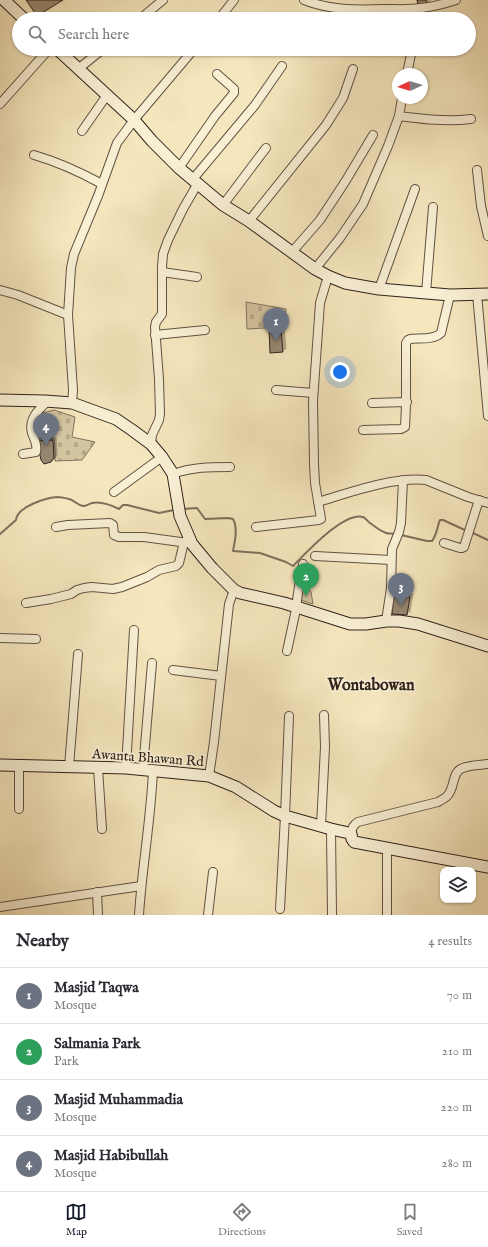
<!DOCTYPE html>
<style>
body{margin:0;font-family:"IM FELL English",serif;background:#f2f2f3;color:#2b2b33}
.controls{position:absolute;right:12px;bottom:12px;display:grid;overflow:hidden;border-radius:8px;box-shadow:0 1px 3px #0004}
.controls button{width:36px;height:36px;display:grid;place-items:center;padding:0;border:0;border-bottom:1px solid #e1e1e2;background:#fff;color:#2b2b33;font:20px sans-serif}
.compass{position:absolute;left:392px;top:68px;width:36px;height:36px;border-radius:50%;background:#fff;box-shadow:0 1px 3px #0004;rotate:266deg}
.you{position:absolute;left:340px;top:372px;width:14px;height:14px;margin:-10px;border:3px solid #fff;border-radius:50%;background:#1a73e8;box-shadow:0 0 0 6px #1a73e833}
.badge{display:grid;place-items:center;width:26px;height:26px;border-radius:50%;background:#111827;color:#fff;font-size:13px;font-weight:700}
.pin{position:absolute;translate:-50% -33px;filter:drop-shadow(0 1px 2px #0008)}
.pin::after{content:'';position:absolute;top:21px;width:14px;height:12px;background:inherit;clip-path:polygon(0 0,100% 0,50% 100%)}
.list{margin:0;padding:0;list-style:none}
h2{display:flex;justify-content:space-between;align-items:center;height:52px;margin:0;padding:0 16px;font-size:17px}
h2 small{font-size:13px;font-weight:400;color:#7c7c81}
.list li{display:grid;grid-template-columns:26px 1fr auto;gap:12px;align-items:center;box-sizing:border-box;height:56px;padding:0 16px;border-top:1px solid #e1e1e2}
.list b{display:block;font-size:15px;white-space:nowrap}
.list p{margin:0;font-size:13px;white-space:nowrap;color:#7c7c81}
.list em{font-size:13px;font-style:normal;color:#7c7c81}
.icon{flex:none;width:22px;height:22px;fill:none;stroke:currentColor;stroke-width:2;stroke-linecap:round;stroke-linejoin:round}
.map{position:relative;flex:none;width:488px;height:915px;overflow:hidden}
.search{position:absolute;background:#fff;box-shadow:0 1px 3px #0004;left:12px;right:12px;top:12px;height:44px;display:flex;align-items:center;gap:10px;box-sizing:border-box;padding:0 14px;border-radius:22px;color:#7c7c81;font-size:15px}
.sheet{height:276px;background:#fff}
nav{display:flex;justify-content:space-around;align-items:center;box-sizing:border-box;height:56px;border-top:1px solid #e1e1e2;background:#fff;font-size:11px;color:#7c7c81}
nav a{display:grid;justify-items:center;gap:2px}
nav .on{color:#111827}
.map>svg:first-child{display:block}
</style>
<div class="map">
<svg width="488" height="915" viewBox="0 0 488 915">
<defs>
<pattern id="grass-tufts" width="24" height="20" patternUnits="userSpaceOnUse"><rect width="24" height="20" fill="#d4c5a1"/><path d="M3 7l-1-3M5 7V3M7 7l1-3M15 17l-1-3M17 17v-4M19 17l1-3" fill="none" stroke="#b6a98a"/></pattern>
<pattern id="cemetery-stones" width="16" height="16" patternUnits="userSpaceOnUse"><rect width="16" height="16" fill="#d4c5a1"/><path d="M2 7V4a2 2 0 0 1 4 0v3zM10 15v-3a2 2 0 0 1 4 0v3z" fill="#b6a98a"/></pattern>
<filter id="shadow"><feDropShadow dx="3" dy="-3" stdDeviation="0" flood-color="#0004"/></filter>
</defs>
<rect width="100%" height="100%" fill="#f5e6bd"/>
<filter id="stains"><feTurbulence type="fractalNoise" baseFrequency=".005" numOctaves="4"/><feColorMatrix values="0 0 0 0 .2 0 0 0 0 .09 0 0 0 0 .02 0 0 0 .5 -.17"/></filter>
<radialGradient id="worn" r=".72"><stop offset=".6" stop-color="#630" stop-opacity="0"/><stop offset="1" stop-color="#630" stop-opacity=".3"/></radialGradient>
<polygon fill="url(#grass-tufts)" stroke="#82735e" points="302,582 311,592 313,604 301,600"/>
<g fill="url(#cemetery-stones)" stroke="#82735e">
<polygon points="246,302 286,309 283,327 247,329"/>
<path d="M54,410l21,7 -3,20 23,5 -13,18 -27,1v-11l-1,-11h-17c-2,-10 1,-18 5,-26z"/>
</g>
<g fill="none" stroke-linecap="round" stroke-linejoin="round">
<g stroke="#7e6f5b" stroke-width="2">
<path d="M183,509l14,-1 8,11 23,-1 5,1c5,9 2,22 0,32l27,2 26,9 7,4c12,-12 51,-55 70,-49 3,1 4,4 7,6 4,3 10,8 16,10 2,1 6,0 9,1"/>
<polyline points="471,532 488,540"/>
<path d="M0,534l16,-14c1,-13 29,-22 41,-23 4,0 8,1 12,2 5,1 8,6 14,7 4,0 5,-2 9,-3 9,-2 19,2 27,6l4,-4h4l32,8 15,-3"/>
<path d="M401,535l26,6h5c5,-6 5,-14 8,-21h3l24,11"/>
</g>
</g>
<g fill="#96876f" stroke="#30211b" filter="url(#shadow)">
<polygon points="26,0 63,0 37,16"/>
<polygon points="417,0 426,0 427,5 418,5"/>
<polygon points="269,330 281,330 283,352 270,353"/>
<polygon points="53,440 54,458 51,462 44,464 41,460 37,441"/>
<polygon points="394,593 410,597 407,615 392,614"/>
</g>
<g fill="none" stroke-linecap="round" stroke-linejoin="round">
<g stroke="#615244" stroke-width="10">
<g id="street">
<path d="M304,0c25,10 52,10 79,9 12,0 25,1 37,-1 12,-1 24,-4 36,-8"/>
<polyline points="140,19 163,0"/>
<polyline points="219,19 234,0"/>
<polyline points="418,19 420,9"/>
<polyline points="78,69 103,49"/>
<polyline points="407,74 412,49"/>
<polyline points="0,104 49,49"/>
<path d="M399,116c24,3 47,6 72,3"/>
<polyline points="82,131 107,95"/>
<path d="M34,155c24,7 46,17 68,29"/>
<polyline points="179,168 215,116 234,93 234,89 217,74"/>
<polyline points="477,170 481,206 488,236"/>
<polyline points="193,179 255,105 282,66"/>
<polyline points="223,205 266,148"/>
<polyline points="249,221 326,125 343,98 353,69"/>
<polyline points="292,252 320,220 345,182 373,135"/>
<polyline points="315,269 340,238 363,204 388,146 399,116 402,98"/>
<polyline points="162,272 197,277"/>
<polyline points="379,289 415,189"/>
<polyline points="0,290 18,295 68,315"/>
<polyline points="426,293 433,207"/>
<polyline points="477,294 488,416"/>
<polyline points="155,335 205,330"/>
<polyline points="276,390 313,393"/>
<polyline points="72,403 73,390 68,315 71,268 74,254 98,196 117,143 134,120 194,49"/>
<polyline points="372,403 407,402"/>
<path d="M363,430l38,-1 4,-2 1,-22v-62l2,-3 2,-1c10,-1 24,1 31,-6l9,-38"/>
<polyline points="151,444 152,435 159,420 160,414 159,379 155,327 156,322 162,314 162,267 163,254 168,240 183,209 198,183"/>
<path d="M23,454l13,-2c2,-7 -2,-13 -4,-19 -4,-14 7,-24 16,-32"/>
<path d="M173,474c19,-7 37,-7 57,-7"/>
<polyline points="114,492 162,457"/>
<path d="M318,502c33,-10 74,-25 108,-22l42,17 20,6"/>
<polyline points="56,527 68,525 110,523 113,525 114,535 119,537 144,537 188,543"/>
<polyline points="256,527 319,520 321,519 315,483 314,464 313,401 320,303 328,276"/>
<polyline points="444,543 460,548 462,548 464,547 479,500"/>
<polyline points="315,556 391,560"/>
<polyline points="26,603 51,599 71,594 77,590 84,588 92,587 113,589 122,587 147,577 159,570 176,566 179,563 184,542"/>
<polyline points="386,621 391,588 392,549 399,532 401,523 403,480"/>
<polyline points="0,638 36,639"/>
<polyline points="287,651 295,614 301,573 303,564"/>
<polyline points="173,670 221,676"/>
<polyline points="19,766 19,809"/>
<polyline points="69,767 78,654"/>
<polyline points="98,768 102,829"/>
<polyline points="126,768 134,630"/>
<polyline points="143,769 152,663"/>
<polyline points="209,776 214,742 229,604 234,590"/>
<polyline points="321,826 325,747 324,715"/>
<polyline points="331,829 332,915"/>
<path d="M351,834c1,-6 2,-9 7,-12l80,-20c3,-2 8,-4 10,-7 7,-8 4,-24 15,-27 7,-3 17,-3 25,-4"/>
<polyline points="97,892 98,915"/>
<polyline points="0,907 141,886"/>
<polyline points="280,909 285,816 289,716"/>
<path d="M139,915c3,-48 12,-96 14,-145"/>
<polyline points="208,915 213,872"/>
<polyline points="387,915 387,848"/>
</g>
</g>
<g stroke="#30211b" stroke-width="13">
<g id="secondary">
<polyline points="4,0 24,19"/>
<polyline points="57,49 134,120 152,141 179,168 223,205 249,221 315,269 328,276 345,283 379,289 450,295 488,294"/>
<polyline points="0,400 45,401 72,403 116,419 132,430 151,444 162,457 173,474 180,516 192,544 212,568 234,590 240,593 284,603 350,624 366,624 386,621 399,621 418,624 488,646"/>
<polyline points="0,765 126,768 209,776 236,787 274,811 285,816 331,829 349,833 351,834 352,839 354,842 488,867"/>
</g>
</g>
<use href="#street" stroke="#f8efd4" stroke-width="8"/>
<use href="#secondary" stroke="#f8efd4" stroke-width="11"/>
</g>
<g text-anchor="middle" stroke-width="3.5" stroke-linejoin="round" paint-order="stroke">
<g font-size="14" fill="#30211b" stroke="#f8efd4">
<text transform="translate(148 757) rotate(4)" y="5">Awanta Bhawan Rd</text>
</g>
<g font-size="16" font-weight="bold" fill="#30211b" stroke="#f8efd4">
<text x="371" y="690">Wontabowan</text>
</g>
</g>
<rect width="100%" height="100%" filter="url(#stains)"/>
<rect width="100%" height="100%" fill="url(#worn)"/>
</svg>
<div class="controls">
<button><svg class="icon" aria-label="layers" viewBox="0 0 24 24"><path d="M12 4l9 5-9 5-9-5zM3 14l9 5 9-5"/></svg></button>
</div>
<svg class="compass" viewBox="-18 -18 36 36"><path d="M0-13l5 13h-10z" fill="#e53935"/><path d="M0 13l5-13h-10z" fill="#7c7c81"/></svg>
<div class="you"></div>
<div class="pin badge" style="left:276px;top:341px;background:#6b7280">1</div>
<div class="pin badge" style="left:306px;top:596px;background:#2e9e5b">2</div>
<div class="pin badge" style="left:401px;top:606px;background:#6b7280">3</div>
<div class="pin badge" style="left:46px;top:446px;background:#6b7280">4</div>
<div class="search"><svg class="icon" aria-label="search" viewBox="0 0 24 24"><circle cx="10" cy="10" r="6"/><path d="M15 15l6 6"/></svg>Search here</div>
</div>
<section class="sheet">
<h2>Nearby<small>4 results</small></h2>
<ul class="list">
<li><span class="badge" style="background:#6b7280">1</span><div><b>Masjid Taqwa</b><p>Mosque</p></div><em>70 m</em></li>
<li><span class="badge" style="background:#2e9e5b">2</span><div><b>Salmania Park</b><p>Park</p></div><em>210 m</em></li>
<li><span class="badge" style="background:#6b7280">3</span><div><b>Masjid Muhammadia</b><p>Mosque</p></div><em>220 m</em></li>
<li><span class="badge" style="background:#6b7280">4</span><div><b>Masjid Habibullah</b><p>Mosque</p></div><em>280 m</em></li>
</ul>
</section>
<nav>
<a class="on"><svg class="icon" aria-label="map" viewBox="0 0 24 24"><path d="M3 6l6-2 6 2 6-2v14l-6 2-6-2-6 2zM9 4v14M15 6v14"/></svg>Map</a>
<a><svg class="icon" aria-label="directions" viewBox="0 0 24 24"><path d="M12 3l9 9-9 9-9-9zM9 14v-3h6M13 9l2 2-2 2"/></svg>Directions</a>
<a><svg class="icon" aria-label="saved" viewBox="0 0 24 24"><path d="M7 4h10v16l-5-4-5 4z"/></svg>Saved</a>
</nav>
